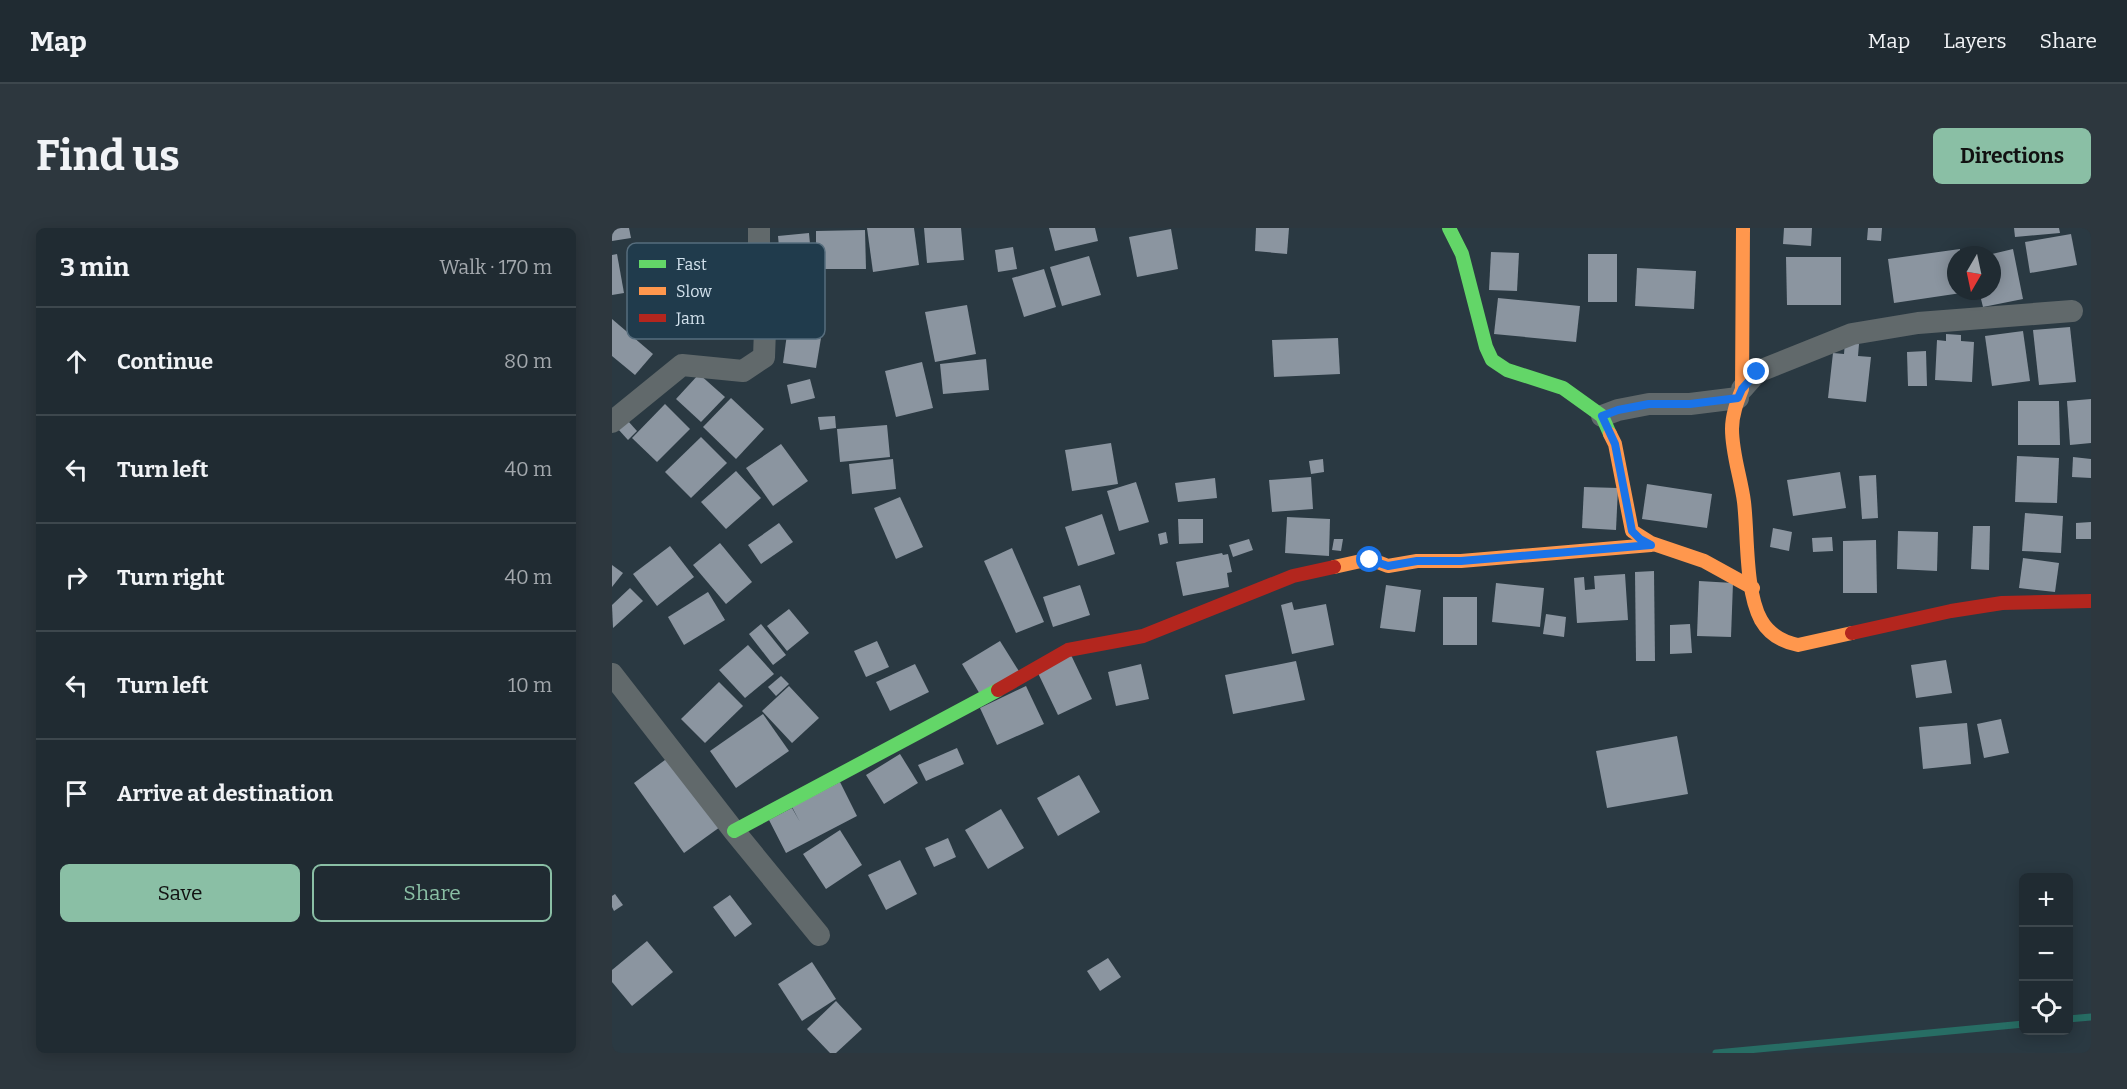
<!DOCTYPE html>
<meta charset="utf-8">
<style>
body{margin:0;font-family:Bitter,serif;background:#2d373e;color:#f1f3f6}
.controls{position:absolute;right:18px;bottom:18px;display:grid;overflow:hidden;border-radius:9px;box-shadow:0 3px 15px #0003}
.controls button{width:54px;height:54px;display:grid;place-items:center;padding:0;border:0;border-bottom:2px solid #3d474d;background:#202b32;color:#f1f3f6;font:30px sans-serif}
.compass{position:absolute;left:1335px;top:18px;width:54px;height:54px;border-radius:50%;background:#202b32;box-shadow:0 3px 15px #0003;rotate:189deg}
.stop{position:absolute;width:18px;height:18px;margin:-14px;border:4px solid #1a73e8;border-radius:50%;background:#fff}
.stop.end{background:#1a73e8;border-color:#fff;box-shadow:0 2px 6px #0008}
.list{margin:0;padding:0;list-style:none}
h2{display:flex;justify-content:space-between;align-items:center;height:78px;margin:0;padding:0 24px;font-size:26px}
h2 small{font-size:20px;font-weight:400;color:#a2a7ac}
.list li{display:grid;grid-template-columns:39px 1fr auto;gap:18px;align-items:center;box-sizing:border-box;height:108px;padding:0 24px;border-top:2px solid #3d474d}
.list b{display:block;font-size:22px;white-space:nowrap}
.list em{font-size:20px;font-style:normal;color:#a2a7ac}
.actions{display:flex;gap:12px;padding:18px 24px}
.actions a{flex:1;padding:14px 0;border:2px solid #8abfa5;border-radius:9px;text-align:center;font-size:21px;color:#8abfa5}
.actions .main{background:#8abfa5;color:#111}
.icon{flex:none;width:33px;height:33px;fill:none;stroke:currentColor;stroke-width:2;stroke-linecap:round;stroke-linejoin:round}
.map{position:relative;flex:none;width:1479px;height:825px;overflow:hidden;border-radius:9px}
header{display:flex;align-items:center;gap:36px;box-sizing:border-box;height:84px;padding:0 30px;background:#202b32;border-bottom:2px solid #3d474d}
header strong{font-size:28px}
nav{display:flex;gap:33px;margin-inline-start:auto;font-size:21px}
.intro{display:flex;align-items:center;justify-content:space-between;box-sizing:border-box;height:144px;padding:0 36px}
h1{margin:0;font-size:42px}
.button{padding:15px 27px;border-radius:9px;background:#8abfa5;color:#111;font-size:21px;font-weight:700}
main{display:flex;gap:36px;padding:0 36px}
aside{flex:1;background:#202b32;border-radius:9px;box-shadow:0 3px 15px #0003}
.map>svg:first-child{display:block}
</style>
<header>
<strong>Map</strong>
<nav><a>Map</a><a>Layers</a><a>Share</a></nav>
</header>
<div class="intro"><h1>Find us</h1><a class="button">Directions</a></div>
<main>
<aside>
<h2>3 min<small>Walk · 170 m</small></h2>
<ul class="list">
<li><svg class="icon" aria-label="ahead" viewBox="0 0 24 24"><path d="M12 20V5M6 11l6-6 6 6"/></svg><div><b>Continue</b></div><em>80 m</em></li>
<li><svg class="icon" aria-label="left" viewBox="0 0 24 24"><path d="M17 20v-9H6M10 6l-5 5 5 5"/></svg><div><b>Turn left</b></div><em>40 m</em></li>
<li><svg class="icon" aria-label="right" viewBox="0 0 24 24"><path d="M7 20v-9h11M14 6l5 5-5 5"/></svg><div><b>Turn right</b></div><em>40 m</em></li>
<li><svg class="icon" aria-label="left" viewBox="0 0 24 24"><path d="M17 20v-9H6M10 6l-5 5 5 5"/></svg><div><b>Turn left</b></div><em>10 m</em></li>
<li><svg class="icon" aria-label="arrive" viewBox="0 0 24 24"><path d="M6 21V4h12l-3 4 3 4H6"/></svg><div><b>Arrive at destination</b></div></li>
</ul>
<div class="actions"><a class="main">Save</a><a>Share</a></div>
</aside>
<div class="map">
<svg width="1479" height="825" viewBox="0 0 1479 825">
<rect width="100%" height="100%" fill="#2a3942"/>
<g fill="none" stroke-linecap="round" stroke-linejoin="round">
<g stroke="#276d64" stroke-width="7">
<polyline points="1456,791 1479,789"/>
<polyline points="1104,825 1412,796"/>
</g>
</g>
<g fill="#8b95a0">
<polygon points="0,0 17,0 19,10 0,13"/>
<polygon points="255,0 302,0 307,37 261,44"/>
<polygon points="312,0 349,0 352,32 315,35"/>
<polygon points="437,0 483,0 486,13 443,23"/>
<polygon points="644,0 677,0 675,26 643,23"/>
<polygon points="1172,0 1200,0 1199,18 1171,16"/>
<polygon points="1256,0 1270,0 1269,13 1255,12"/>
<polygon points="1402,0 1447,0 1448,5 1403,9"/>
<polygon points="559,1 566,41 525,49 517,9"/>
<polygon points="253,2 254,41 204,41 204,3"/>
<polygon points="197,5 202,60 171,63 166,8"/>
<polygon points="1459,6 1465,37 1418,45 1413,14"/>
<polygon points="401,19 405,41 386,44 383,22"/>
<polygon points="1348,21 1348,27 1344,27 1344,63 1356,64 1282,75 1276,31"/>
<polygon points="1401,21 1411,71 1371,79 1367,63 1380,63 1380,26"/>
<polygon points="879,24 907,25 905,63 877,62"/>
<polygon points="5,26 12,65 0,67 0,27"/>
<rect x="976" y="26" width="29" height="48"/>
<polygon points="477,28 489,67 450,78 438,39"/>
<polygon points="1174,29 1229,29 1229,77 1175,77"/>
<polygon points="1025,40 1084,43 1082,81 1023,78"/>
<polygon points="432,41 444,79 412,89 400,50"/>
<polygon points="886,70 968,78 964,114 882,106"/>
<polygon points="355,77 364,126 323,134 313,84"/>
<polygon points="0,91 41,126 23,147 0,128"/>
<polygon points="176,99 210,104 204,140 171,135"/>
<polygon points="1458,99 1464,154 1427,157 1421,102"/>
<polygon points="1411,103 1418,153 1380,158 1373,108"/>
<polygon points="1334,106 1349,107 1349,113 1362,114 1360,154 1323,152 1325,112 1334,113"/>
<polygon points="726,110 728,146 662,149 660,112"/>
<polygon points="1233,114 1247,116 1246,128 1259,129 1254,174 1216,170 1221,125 1232,126"/>
<polygon points="1314,123 1315,158 1296,158 1295,124"/>
<polygon points="374,131 377,162 331,166 328,136"/>
<polygon points="310,134 321,180 284,189 273,143"/>
<polygon points="87,146 113,169 89,194 64,171"/>
<polygon points="198,151 203,170 179,176 175,157"/>
<polygon points="119,170 152,201 124,231 91,199"/>
<polygon points="1479,171 1479,215 1458,217 1455,173"/>
<polygon points="1406,173 1447,173 1448,217 1406,217"/>
<polygon points="53,176 78,201 45,234 20,210"/>
<polygon points="223,188 224,200 208,202 206,189"/>
<polygon points="16,193 25,203 16,212 6,201"/>
<polygon points="275,197 278,229 228,234 225,201"/>
<polygon points="89,209 115,235 79,270 53,244"/>
<polygon points="499,215 506,256 460,263 453,222"/>
<polygon points="169,216 196,253 161,278 134,240"/>
<polygon points="1405,228 1447,230 1445,275 1403,274"/>
<polygon points="1461,229 1479,231 1479,250 1460,249"/>
<polygon points="281,231 284,261 240,266 237,236"/>
<polygon points="711,231 712,244 699,246 697,233"/>
<polygon points="124,243 149,270 114,301 89,274"/>
<polygon points="1228,244 1234,280 1181,288 1175,252"/>
<polygon points="1264,247 1266,290 1250,291 1247,248"/>
<polygon points="699,249 701,281 660,284 657,252"/>
<polygon points="603,250 605,270 566,274 563,255"/>
<polygon points="524,254 537,294 507,303 495,263"/>
<polygon points="1035,256 1100,266 1095,300 1030,291"/>
<polygon points="972,259 1006,260 1004,302 970,300"/>
<polygon points="288,269 311,319 284,331 262,280"/>
<polygon points="1413,285 1451,288 1449,325 1410,323"/>
<polygon points="490,286 503,326 466,338 453,299"/>
<polygon points="675,289 718,291 717,328 673,325"/>
<polygon points="566,291 591,291 591,315 567,316"/>
<polygon points="1479,294 1479,311 1464,311 1464,295"/>
<polygon points="167,295 181,314 149,336 136,317"/>
<polygon points="1361,298 1378,298 1377,342 1359,341"/>
<polygon points="1161,300 1180,304 1177,323 1158,319"/>
<polygon points="1286,303 1326,304 1325,343 1285,341"/>
<polygon points="554,304 556,315 548,317 546,306"/>
<polygon points="1220,309 1221,323 1201,324 1200,310"/>
<polygon points="637,311 641,322 621,329 617,317"/>
<polygon points="722,311 731,311 729,323 720,322"/>
<polygon points="1264,312 1265,365 1231,365 1231,313"/>
<polygon points="108,315 140,354 114,376 81,337"/>
<polygon points="58,318 82,349 45,378 21,346"/>
<polygon points="400,320 432,394 404,405 372,333"/>
<polygon points="610,325 611,327 616,326 620,344 615,345 617,359 571,368 564,334"/>
<polygon points="1411,330 1447,335 1443,364 1407,360"/>
<polygon points="0,337 11,345 0,359"/>
<polygon points="1042,343 1043,433 1024,433 1023,344"/>
<polygon points="1013,346 1016,392 965,395 962,350 972,349 973,362 983,361 982,348"/>
<polygon points="1087,353 1121,355 1119,409 1085,408"/>
<polygon points="884,355 932,360 928,399 880,394"/>
<polygon points="468,357 478,387 441,399 431,369"/>
<polygon points="774,357 809,362 803,404 768,400"/>
<polygon points="18,360 31,373 1,400 0,377"/>
<polygon points="96,364 113,392 72,417 56,389"/>
<rect x="831" y="369" width="34" height="48"/>
<polygon points="680,374 682,382 714,376 722,417 680,426 669,377"/>
<polygon points="177,381 197,405 175,423 155,398"/>
<polygon points="934,386 954,389 952,409 931,406"/>
<polygon points="149,396 174,427 161,437 137,406"/>
<polygon points="1078,396 1080,425 1058,426 1058,397"/>
<polygon points="265,413 277,439 254,449 242,423"/>
<polygon points="388,413 408,445 369,468 350,436"/>
<polygon points="136,417 162,446 133,470 107,442"/>
<polygon points="459,427 480,471 446,487 425,443"/>
<polygon points="1334,432 1340,465 1304,470 1299,437"/>
<polygon points="684,433 693,472 621,486 613,447"/>
<polygon points="303,436 317,464 278,483 264,454"/>
<polygon points="529,436 537,471 504,478 496,444"/>
<polygon points="169,448 177,456 164,468 156,459"/>
<polygon points="107,454 131,478 93,515 69,491"/>
<polygon points="177,458 207,490 180,515 150,483"/>
<polygon points="414,458 432,496 385,517 368,480"/>
<polygon points="151,486 177,523 124,560 98,523"/>
<polygon points="1389,491 1397,525 1372,530 1365,496"/>
<polygon points="1355,495 1359,536 1311,541 1307,499"/>
<polygon points="1065,508 1076,566 995,580 984,523"/>
<polygon points="345,520 352,536 314,553 306,537"/>
<polygon points="288,526 306,555 272,576 254,547"/>
<polygon points="57,529 108,599 72,625 22,555"/>
<polygon points="467,547 488,584 446,608 425,570"/>
<polygon points="228,554 245,588 174,625 157,592 180,580 188,594 180,579"/>
<polygon points="389,581 412,620 376,641 353,602"/>
<polygon points="228,602 250,637 214,661 191,626"/>
<polygon points="336,610 344,629 322,639 313,620"/>
<polygon points="288,632 305,666 274,682 256,647"/>
<polygon points="3,666 11,677 2,683 0,679 0,668"/>
<polygon points="118,667 140,696 123,709 101,679"/>
<polygon points="35,713 61,744 20,778 0,754 0,742"/>
<polygon points="496,730 509,749 488,763 475,743"/>
<polygon points="200,734 224,771 190,793 166,756"/>
<polygon points="224,773 250,801 224,825 218,825 195,801"/>
</g>
<g fill="none" stroke-linecap="round" stroke-linejoin="round">
<g stroke="#61696b" stroke-width="22">
<polyline points="1130,161 1145,144 1240,106 1306,95 1460,83"/>
<polyline points="990,188 1006,182 1037,176 1078,176 1126,170"/>
<polyline points="0,194 70,137 131,143 152,129 154,74 147,34 147,0"/>
<polyline points="0,446 122,603 207,707"/>
</g>
<g stroke="#63d668" stroke-width="14">
<polyline points="837,0 850,26 874,119 880,132 895,142 951,160 990,188 998,206"/>
<polyline points="122,603 386,462"/>
</g>
<g stroke="#ff974d" stroke-width="14">
<path d="M1131,0l-1,161c-5,13 -10,26 -10,40 0,25 9,49 12,73 4,33 1,89 17,118 8,14 22,22 37,25l54,-12"/>
<polyline points="998,206 1003,216 1020,303 1039,315 1092,333 1141,360"/>
<polyline points="722,339 758,331 776,338 805,333 849,333 1039,317"/>
</g>
<g stroke="#b3261e" stroke-width="14">
<polyline points="1240,405 1339,383 1390,375 1479,373"/>
<polyline points="386,462 456,422 531,408 681,348 722,339"/>
</g>
</g>
<g fill="none" stroke-linecap="round" stroke-linejoin="round">
<polyline stroke="#1a73e8" stroke-width="8" points="758,332 776,338 805,333 849,333 1039,317 1028,311 1020,303 1003,216 990,188 1006,182 1037,176 1078,176 1126,170 1130,161 1145,144"/>
</g>
<rect x="15" y="15" width="198" height="96" rx="9" fill="#203b4c" stroke="#566d7d" stroke-width="1.5"/>
<rect x="27" y="32" width="27" height="8" fill="#63d668"/>
<rect x="27" y="59" width="27" height="8" fill="#ff974d"/>
<rect x="27" y="86" width="27" height="8" fill="#b3261e"/>
<g font-size="16" fill="#d4e3ee">
<text x="64" y="42">Fast</text>
<text x="64" y="69">Slow</text>
<text x="64" y="96">Jam</text>
</g>
</svg>
<div class="controls">
<button>+</button>
<button>−</button>
<button><svg class="icon" aria-label="locate" viewBox="0 0 24 24"><circle cx="12" cy="12" r="6"/><path d="M12 2v4M12 18v4M2 12h4M18 12h4"/></svg></button>
</div>
<svg class="compass" viewBox="-18 -18 36 36"><path d="M0-13l5 13h-10z" fill="#e53935"/><path d="M0 13l5-13h-10z" fill="#a2a7ac"/></svg>
<div class="stop" style="left:758px;top:332px"></div>
<div class="stop end" style="left:1145px;top:144px"></div>
</div>
</main>
